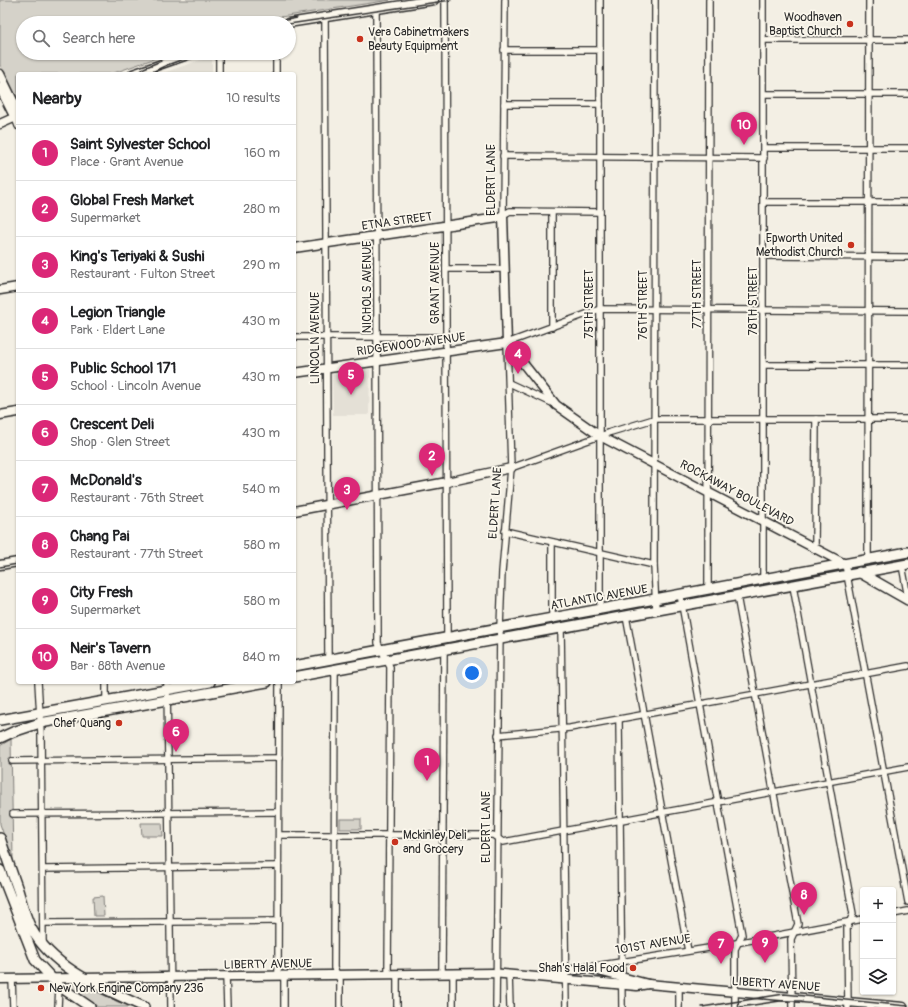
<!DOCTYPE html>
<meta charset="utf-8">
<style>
body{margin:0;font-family:Pangolin,sans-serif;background:#f6f6f6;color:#202124}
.controls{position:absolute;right:12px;bottom:12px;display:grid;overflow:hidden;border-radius:4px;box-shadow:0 1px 3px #0004}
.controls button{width:36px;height:36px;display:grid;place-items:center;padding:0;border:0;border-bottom:1px solid #e0e0e0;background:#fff;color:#202124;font:20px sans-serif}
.you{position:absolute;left:472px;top:673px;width:14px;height:14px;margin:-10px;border:3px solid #fff;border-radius:50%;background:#1a73e8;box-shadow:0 0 0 6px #1a73e833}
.badge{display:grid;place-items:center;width:26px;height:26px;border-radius:50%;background:#db2777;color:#fff;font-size:13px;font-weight:700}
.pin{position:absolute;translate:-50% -33px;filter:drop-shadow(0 1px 2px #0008)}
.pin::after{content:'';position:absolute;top:21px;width:14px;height:12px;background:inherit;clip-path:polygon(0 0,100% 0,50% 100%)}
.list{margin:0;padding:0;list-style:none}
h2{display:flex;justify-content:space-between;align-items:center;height:52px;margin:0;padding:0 16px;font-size:17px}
h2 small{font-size:13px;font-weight:400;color:#757577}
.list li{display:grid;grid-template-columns:26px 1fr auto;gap:12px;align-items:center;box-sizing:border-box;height:56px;padding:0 16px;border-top:1px solid #e0e0e0}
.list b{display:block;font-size:15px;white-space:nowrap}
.list p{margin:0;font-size:13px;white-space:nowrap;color:#757577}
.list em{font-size:13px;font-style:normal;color:#757577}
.icon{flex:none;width:22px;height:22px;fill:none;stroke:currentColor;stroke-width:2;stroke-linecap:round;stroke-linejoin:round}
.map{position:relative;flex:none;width:908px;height:1007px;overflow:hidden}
.search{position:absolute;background:#fff;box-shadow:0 1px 3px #0004;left:16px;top:16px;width:280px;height:44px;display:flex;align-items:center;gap:10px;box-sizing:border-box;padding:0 14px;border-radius:22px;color:#757577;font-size:15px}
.panel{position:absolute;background:#fff;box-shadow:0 1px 3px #0004;left:16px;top:72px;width:280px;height:612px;border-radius:4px}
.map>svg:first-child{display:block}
</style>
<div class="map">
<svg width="908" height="1007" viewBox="0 0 908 1007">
<rect width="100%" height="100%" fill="#f3efe4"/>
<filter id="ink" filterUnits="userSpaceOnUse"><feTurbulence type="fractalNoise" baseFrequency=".025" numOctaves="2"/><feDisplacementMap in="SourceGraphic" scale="8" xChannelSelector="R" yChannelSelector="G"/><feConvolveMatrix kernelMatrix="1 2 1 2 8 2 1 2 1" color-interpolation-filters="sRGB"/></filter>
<g filter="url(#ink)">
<g fill="#e4e0d6">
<polygon points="212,56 212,74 163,74 163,73"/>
<polygon points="370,369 369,415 333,415 332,374"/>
</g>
<g fill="#d5d2c9" stroke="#807e7a">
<polygon points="0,0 390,0 274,18 257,23 23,23 23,53 170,53 111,74 18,74 18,100 0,65"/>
<polygon points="11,739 13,861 0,824 0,746"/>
<rect x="340" y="819" width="21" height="10"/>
<polygon points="141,823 162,823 163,836 142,836"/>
<polygon points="103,896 104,916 94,916 93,897"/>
<polygon points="81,984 118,1002 134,1007 98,1007 80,996 65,985"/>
</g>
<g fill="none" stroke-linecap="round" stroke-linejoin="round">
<g stroke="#2b2b2b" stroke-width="8">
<g id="street">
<polyline points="445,0 447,638"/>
<polyline points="505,0 503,215 510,211 600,212"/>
<polyline points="655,0 654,565 656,610"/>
<polyline points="376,8 378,643 390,667 388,974"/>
<polyline points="325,16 328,660"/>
<polyline points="764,40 908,40"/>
<polyline points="504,50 600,50"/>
<polyline points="219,53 219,74"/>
<polyline points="276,53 276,74"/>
<polyline points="764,94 908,94"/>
<polyline points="504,104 600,104"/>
<polyline points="15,118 18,126"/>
<polyline points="764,148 908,148"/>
<polyline points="503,156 764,158"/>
<polyline points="764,202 908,202"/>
<polyline points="764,256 908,257"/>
<polyline points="446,269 504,269"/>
<polyline points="552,327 552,212"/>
<polyline points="294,337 446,337"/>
<polyline points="764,365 908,365"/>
<polyline points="509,383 554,404"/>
<polyline points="511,468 611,432 654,419 908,419"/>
<polyline points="505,531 654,565"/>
<polyline points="552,542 552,617"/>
<polyline points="815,549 816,419"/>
<polyline points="868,559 869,0"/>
<polyline points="845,564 908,902"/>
<polyline points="902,565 908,598"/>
<polyline points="763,578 763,0"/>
<polyline points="793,586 853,914 847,928 848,1007"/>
<polyline points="708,588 709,0"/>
<polyline points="680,594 742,935 735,949 735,1007"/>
<polyline points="737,596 798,924 791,939 792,1007"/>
<polyline points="600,609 600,0"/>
<polyline points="626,616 688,951"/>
<polyline points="561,628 566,1007"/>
<polyline points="335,669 334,968 340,980 340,1007"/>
<polyline points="38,682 41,733 43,945"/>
<polyline points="106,682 106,701"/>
<polyline points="167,682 171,1007"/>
<polyline points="619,720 622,1007"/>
<polyline points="498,735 570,728 908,666"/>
<polyline points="12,761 279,758"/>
<polyline points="13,814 278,812"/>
<polyline points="279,835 493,835 503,842 908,767"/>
<polyline points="43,869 278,866"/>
<polyline points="893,914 908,911"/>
<polyline points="43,923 278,921"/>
<polyline points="589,967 715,947 863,919"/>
<polyline points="442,973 444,649"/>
<polyline points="453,973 453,1007"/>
<polyline points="397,974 397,1007"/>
<polyline points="509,974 510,1007"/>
<polyline points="226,976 227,1007"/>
<polyline points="278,976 279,682"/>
<polyline points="284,976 284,1007"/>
<polyline points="12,979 13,1007"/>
<polyline points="679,987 679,1007"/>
<polyline points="58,1007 59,986"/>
<polyline points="496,1007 500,628 502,572 511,468 507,343 600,309 908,311"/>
</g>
</g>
<g stroke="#2b2b2b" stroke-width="11">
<g id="secondary">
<polyline points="288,23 434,0"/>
<polyline points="0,74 18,111"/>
<polyline points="133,74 193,53"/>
<polyline points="0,88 15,118"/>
<polyline points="0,124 18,116"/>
<polyline points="503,215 507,343"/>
<polyline points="294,248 498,218 503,215"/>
<polyline points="0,290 18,287"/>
<polyline points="507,343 556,405 600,436 845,564"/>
<polyline points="294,373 507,343"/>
<polyline points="0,415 18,412"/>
<polyline points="294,511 447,482 511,468"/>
<polyline points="0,565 18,562"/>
<polyline points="543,975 587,968 648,984 903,1007"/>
<polyline points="0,979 492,973 637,986 648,984"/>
</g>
</g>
<g stroke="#2b2b2b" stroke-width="12">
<g id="primary">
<polyline points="859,572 908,600"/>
<polyline points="294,666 908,552"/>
<polyline points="294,677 908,564"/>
<polyline points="0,720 210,682"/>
<polyline points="0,738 13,732 40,723 267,682"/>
<path d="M0,838c6,18 12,35 18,52 4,13 7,26 13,38 23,42 72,60 113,79"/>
<polyline points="0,870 35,960 59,986 90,1007"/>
</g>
</g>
<use href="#street" stroke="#fbf7ec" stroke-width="5.5"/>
<use href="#secondary" stroke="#fbf7ec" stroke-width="8"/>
<use href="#primary" stroke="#fbf7ec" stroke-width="9"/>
<g stroke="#2b2b2b" stroke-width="1.5">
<polyline points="271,23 297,18"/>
<polyline points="289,24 451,0"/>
<polyline points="138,74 144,68 161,61"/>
<polyline points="148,74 167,65 200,53"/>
<polyline points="0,567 18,564"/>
<polyline points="702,1007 784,994 908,1006"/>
<polyline points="740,1007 780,1001 802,1001"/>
</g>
</g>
</g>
<g fill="#c8321e" stroke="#fbf7ec" stroke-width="1.5">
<circle cx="850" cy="24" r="4"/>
<circle cx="360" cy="39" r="4"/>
<circle cx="851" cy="245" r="4"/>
<circle cx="119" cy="723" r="4"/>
<circle cx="395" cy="842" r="4"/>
<circle cx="633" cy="968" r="4"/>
<circle cx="41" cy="988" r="4"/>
</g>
<g text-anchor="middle" stroke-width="3.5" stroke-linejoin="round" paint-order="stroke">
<g font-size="12" fill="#2b2b2b" stroke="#fbf7ec" text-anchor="end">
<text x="842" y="21">Woodhaven<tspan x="842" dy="14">Baptist Church</tspan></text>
<text x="368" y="36" text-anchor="start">Vera Cabinetmakers<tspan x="368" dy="14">Beauty Equipment</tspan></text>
<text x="843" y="242">Epworth United<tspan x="843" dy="14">Methodist Church</tspan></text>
<text x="111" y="727">Chef Quang</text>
<text x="403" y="839" text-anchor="start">Mckinley Deli<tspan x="403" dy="14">and Grocery</tspan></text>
<text x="625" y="972">Shah's Halal Food</text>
<text x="49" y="992" text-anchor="start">New York Engine Company 236</text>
</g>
<g font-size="12" fill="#2b2b2b" stroke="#fbf7ec">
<text transform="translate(491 180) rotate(-90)" y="4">ELDERT LANE</text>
<text transform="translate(397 221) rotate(-8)" y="4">ETNA STREET</text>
<text transform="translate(435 283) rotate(-90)" y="4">GRANT AVENUE</text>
<text transform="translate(367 287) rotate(-90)" y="4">NICHOLS AVENUE</text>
<text transform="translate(697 294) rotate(-90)" y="4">77TH STREET</text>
<text transform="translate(753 301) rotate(-90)" y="4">78TH STREET</text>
<text transform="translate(589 304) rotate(-90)" y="4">75TH STREET</text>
<text transform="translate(643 305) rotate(-90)" y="4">76TH STREET</text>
<text transform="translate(315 338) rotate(-90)" y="4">LINCOLN AVENUE</text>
<text transform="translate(411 344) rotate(-8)" y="4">RIDGEWOOD AVENUE</text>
<text transform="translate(737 493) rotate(28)" y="4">ROCKAWAY BOULEVARD</text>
<text transform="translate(495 503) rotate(-86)" y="4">ELDERT LANE</text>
<text transform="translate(599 597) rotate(-10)" y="4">ATLANTIC AVENUE</text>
<text transform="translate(486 827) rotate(-90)" y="4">ELDERT LANE</text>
<text transform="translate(653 944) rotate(-9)" y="4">101ST AVENUE</text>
<text transform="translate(268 964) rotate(-1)" y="4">LIBERTY AVENUE</text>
<text transform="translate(776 984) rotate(4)" y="4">LIBERTY AVENUE</text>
</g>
</g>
</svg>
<div class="controls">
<button>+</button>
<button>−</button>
<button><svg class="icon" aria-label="layers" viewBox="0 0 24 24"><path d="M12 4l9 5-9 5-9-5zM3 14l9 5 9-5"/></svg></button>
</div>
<div class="you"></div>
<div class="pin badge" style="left:427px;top:781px">1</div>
<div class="pin badge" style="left:432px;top:476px">2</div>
<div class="pin badge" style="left:347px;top:510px">3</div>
<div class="pin badge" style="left:518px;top:374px">4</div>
<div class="pin badge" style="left:351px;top:395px">5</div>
<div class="pin badge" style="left:176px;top:752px">6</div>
<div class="pin badge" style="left:721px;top:964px">7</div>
<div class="pin badge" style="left:804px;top:915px">8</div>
<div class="pin badge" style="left:765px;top:963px">9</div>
<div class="pin badge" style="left:744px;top:145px">10</div>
<div class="search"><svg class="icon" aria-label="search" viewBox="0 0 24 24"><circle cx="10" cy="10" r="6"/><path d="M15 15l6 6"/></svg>Search here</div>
<section class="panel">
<h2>Nearby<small>10 results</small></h2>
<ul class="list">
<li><span class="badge">1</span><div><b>Saint Sylvester School</b><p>Place · Grant Avenue</p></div><em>160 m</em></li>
<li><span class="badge">2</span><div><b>Global Fresh Market</b><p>Supermarket</p></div><em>280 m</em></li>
<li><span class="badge">3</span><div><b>King's Teriyaki &amp; Sushi</b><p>Restaurant · Fulton Street</p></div><em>290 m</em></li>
<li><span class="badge">4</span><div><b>Legion Triangle</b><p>Park · Eldert Lane</p></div><em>430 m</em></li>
<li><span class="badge">5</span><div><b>Public School 171</b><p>School · Lincoln Avenue</p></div><em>430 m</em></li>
<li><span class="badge">6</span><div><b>Crescent Deli</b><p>Shop · Glen Street</p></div><em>430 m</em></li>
<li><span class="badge">7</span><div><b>McDonald's</b><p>Restaurant · 76th Street</p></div><em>540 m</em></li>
<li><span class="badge">8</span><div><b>Chang Pai</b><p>Restaurant · 77th Street</p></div><em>580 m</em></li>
<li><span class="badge">9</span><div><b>City Fresh</b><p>Supermarket</p></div><em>580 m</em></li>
<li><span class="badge">10</span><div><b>Neir's Tavern</b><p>Bar · 88th Avenue</p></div><em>840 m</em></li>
</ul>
</section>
</div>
